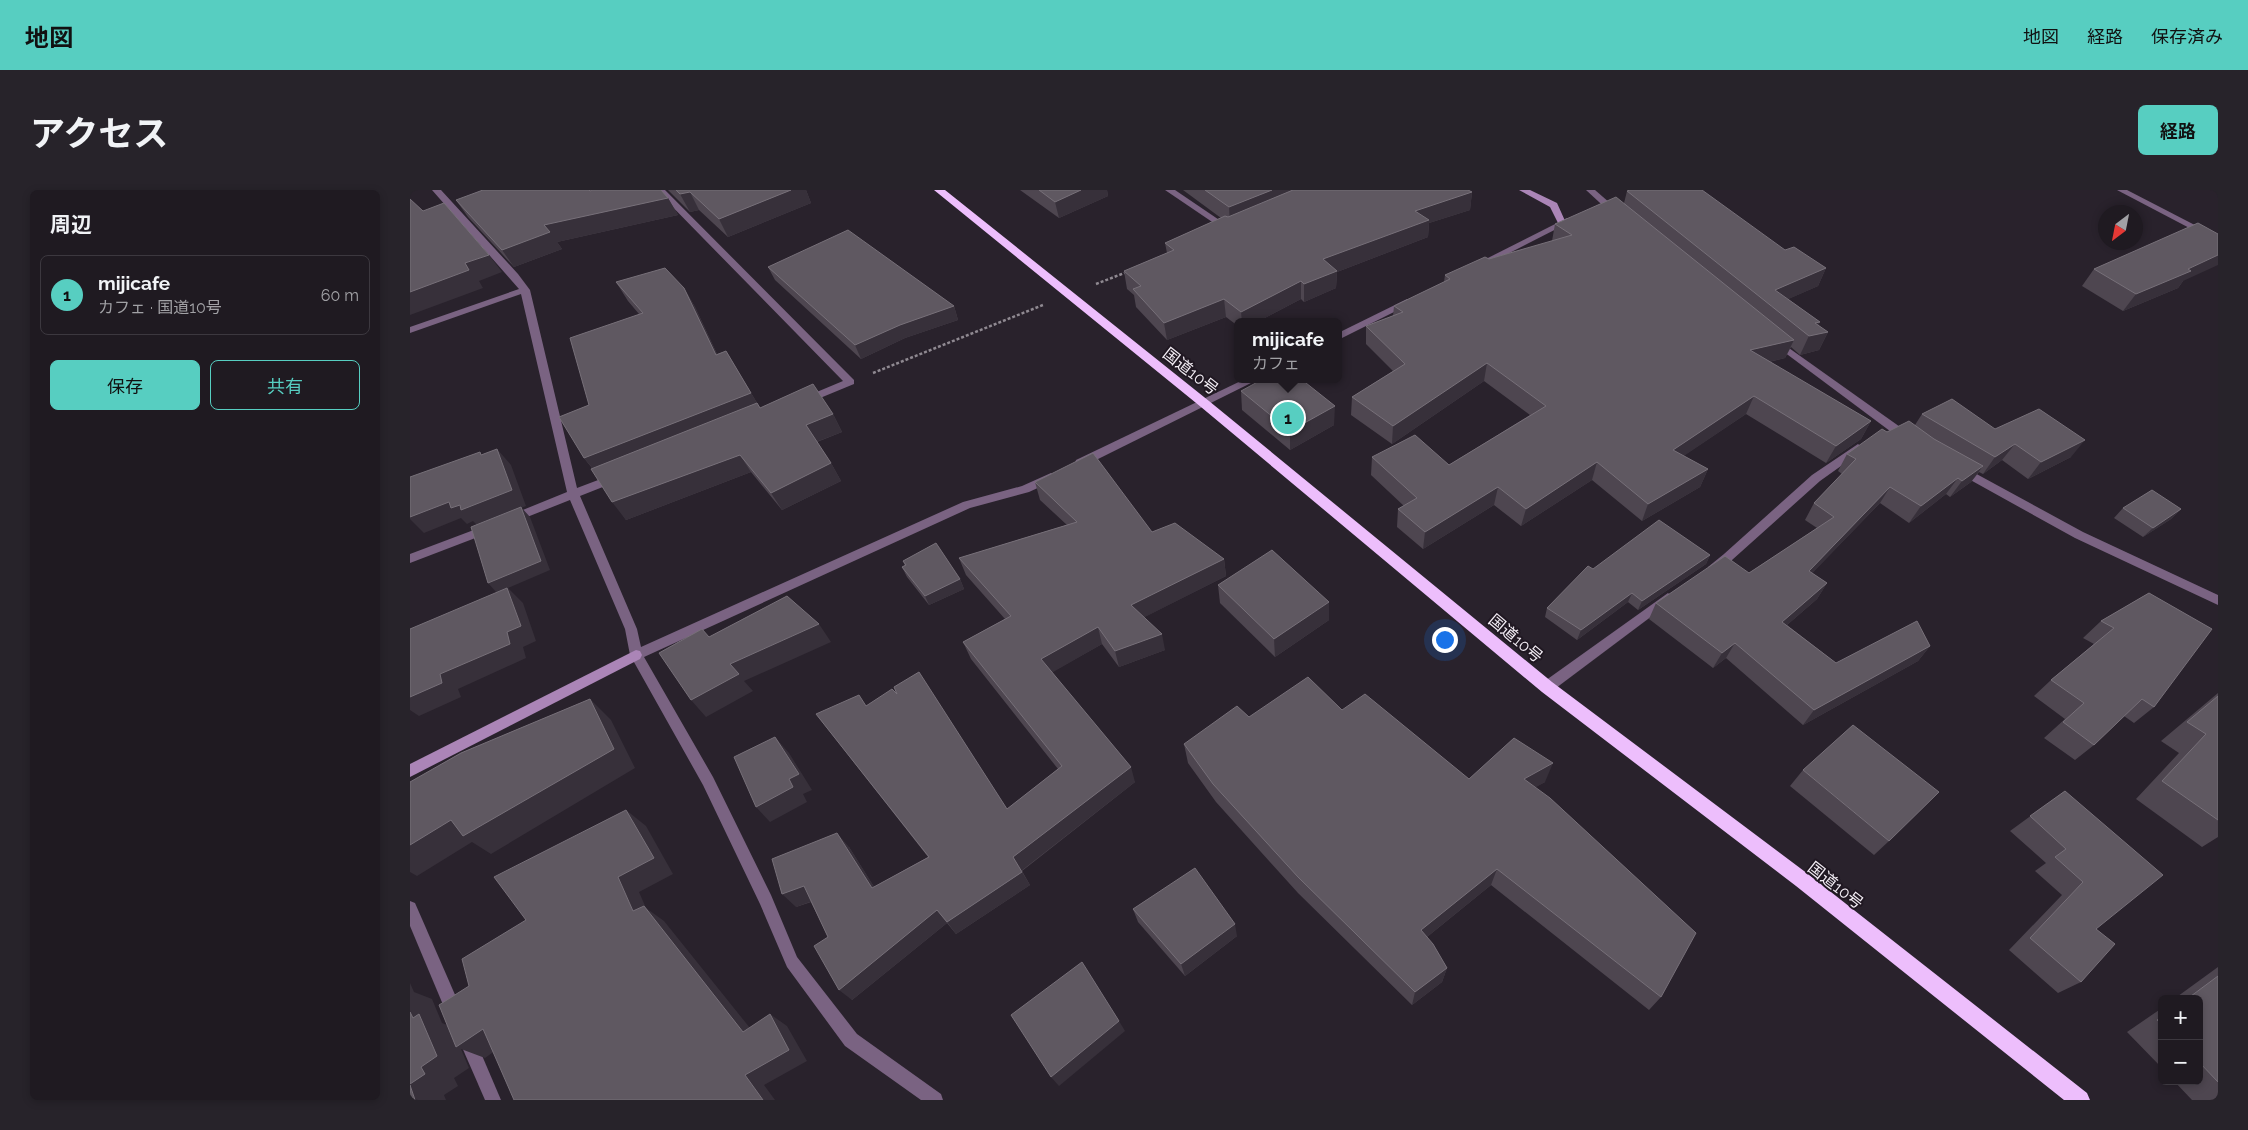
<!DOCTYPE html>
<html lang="ja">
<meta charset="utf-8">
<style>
body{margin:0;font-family:Raleway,"Noto Sans JP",sans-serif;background:#27232a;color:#f1f3f6}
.controls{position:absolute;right:15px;bottom:15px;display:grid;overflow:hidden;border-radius:8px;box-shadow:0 2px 8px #0003}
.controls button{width:45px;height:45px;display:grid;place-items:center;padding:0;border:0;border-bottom:1px solid #3c383f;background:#1f1a21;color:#f1f3f6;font:25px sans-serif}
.compass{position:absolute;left:1688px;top:15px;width:45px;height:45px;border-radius:50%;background:#1f1a21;box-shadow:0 2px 8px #0003;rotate:212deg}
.you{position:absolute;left:1034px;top:449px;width:18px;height:18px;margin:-12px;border:4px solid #fff;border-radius:50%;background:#1a73e8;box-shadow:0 0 0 8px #1a73e833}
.badge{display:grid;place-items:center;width:32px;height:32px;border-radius:50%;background:#57cec1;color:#111;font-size:16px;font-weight:700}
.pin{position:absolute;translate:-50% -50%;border:2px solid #fff;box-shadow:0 1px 5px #0006}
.popup{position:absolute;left:824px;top:128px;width:108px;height:65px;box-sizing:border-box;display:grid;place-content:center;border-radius:8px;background:#1f1a21;filter:drop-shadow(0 1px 4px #0005);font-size:16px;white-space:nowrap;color:#a1a1a5}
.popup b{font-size:19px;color:#f1f3f6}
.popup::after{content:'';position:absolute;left:50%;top:100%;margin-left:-10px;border:10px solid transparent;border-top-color:#1f1a21}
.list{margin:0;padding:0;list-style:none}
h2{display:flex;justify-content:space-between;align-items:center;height:65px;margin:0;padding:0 20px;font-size:21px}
h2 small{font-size:16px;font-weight:400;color:#a1a1a5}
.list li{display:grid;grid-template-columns:32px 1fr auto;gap:15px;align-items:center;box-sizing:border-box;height:80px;margin:0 10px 10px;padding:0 10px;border:1px solid #3c383f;border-radius:8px}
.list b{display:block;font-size:19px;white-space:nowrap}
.list p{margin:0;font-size:16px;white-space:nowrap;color:#a1a1a5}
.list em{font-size:16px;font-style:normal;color:#a1a1a5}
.actions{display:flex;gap:10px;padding:15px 20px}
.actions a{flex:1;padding:11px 0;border:1px solid #57cec1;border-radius:8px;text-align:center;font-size:18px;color:#57cec1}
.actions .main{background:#57cec1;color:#111}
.map{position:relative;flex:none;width:1808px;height:910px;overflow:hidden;border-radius:8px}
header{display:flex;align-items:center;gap:30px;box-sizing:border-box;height:70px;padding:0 25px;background:#57cec1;color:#111}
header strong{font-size:24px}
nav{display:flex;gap:28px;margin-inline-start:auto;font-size:18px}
.intro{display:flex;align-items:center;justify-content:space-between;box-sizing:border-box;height:120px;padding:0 30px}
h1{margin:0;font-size:35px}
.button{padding:12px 22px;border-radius:8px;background:#57cec1;color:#111;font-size:18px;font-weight:700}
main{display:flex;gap:30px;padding:0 30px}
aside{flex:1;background:#1f1a21;border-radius:8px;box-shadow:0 2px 8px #0003}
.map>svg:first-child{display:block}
</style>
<header>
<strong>地図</strong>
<nav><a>地図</a><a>経路</a><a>保存済み</a></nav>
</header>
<div class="intro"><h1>アクセス</h1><a class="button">経路</a></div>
<main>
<aside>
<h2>周辺<small></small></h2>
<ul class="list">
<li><span class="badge">1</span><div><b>mijicafe</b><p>カフェ · 国道10号</p></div><em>60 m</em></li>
</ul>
<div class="actions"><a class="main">保存</a><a>共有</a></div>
</aside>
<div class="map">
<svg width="1808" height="910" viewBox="0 0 1808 910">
<rect width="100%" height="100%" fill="#29222c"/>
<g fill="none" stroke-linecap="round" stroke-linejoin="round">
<g stroke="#8f8991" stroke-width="2.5" stroke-dasharray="3 2" stroke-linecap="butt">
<polyline points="686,94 717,82"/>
<polyline points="463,183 633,115"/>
</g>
<g fill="#7a6382" fill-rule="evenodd">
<polygon points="22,0 31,0 108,84 120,100 167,298 204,284 209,288 208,291 170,306 227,439 231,457 553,312 612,296 641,283 646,287 645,290 619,302 560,318 234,467 303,587 361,705 387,767 447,844 531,904 533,910 511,910 435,856 377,777 350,714 293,595 220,465 215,439 160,310 102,333 96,329 98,326 157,302 111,104 0,143 0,137 109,99"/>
<polygon points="246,0 255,0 444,190 444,194 398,213 390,213 390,209 433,191"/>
<polygon points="755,0 765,0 824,40 817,42"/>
<polygon points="1176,0 1185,0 1208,20 1208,24 1202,24"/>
<polygon points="1707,0 1717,0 1808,47 1808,53"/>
<polygon points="1157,28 1164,30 1074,76 1066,74"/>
<polygon points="997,109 1002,112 1000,114 928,150 928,143"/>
<polygon points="1365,148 1500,244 1500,250 1492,250 1362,153 1362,149"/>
<polygon points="835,189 849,189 674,276 670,277 665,273 666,270"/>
<polygon points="1448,254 1453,258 1452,261 1410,291 1322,370 1308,380 1300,380 1298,377 1314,364 1402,285"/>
<polygon points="1550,275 1673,342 1808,405 1808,415 1665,348 1546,282 1545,279 1546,276"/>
<polygon points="77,335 81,336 83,339 81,342 0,373 0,364"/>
<polygon points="1258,403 1264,408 1262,411 1142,501 1137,502 1132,501 1131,497 1132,493"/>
<polygon points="0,711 5,713 53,823 51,829 45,831 39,829 0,736"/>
<polygon points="56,840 62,842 91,910 75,910 48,848 50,842"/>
</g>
<g fill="#ab85b7" fill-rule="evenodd">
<polygon points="1109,0 1120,0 1147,13 1156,33 1155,35 1149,35 1140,17"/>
<polygon points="226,460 230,461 232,465 230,469 0,587 0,574"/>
</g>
<polygon fill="#edbefc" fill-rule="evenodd" points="524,0 535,0 799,211 1142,492 1398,684 1677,903 1680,910 1654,910 1386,696 1132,502 791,217"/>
</g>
<g fill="#4e4650">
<polygon points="258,0 396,0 401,13 318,47 289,20 280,22"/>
<polygon points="610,0 697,0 698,6 649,28"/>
<polygon points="773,0 1058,0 1062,2 1060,20 1019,33 1018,47 927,82 926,98 894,112 891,109 847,132 828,132 828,136 816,127 757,150 726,117 724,105 717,99 714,81 757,63 755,53 811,28"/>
<polygon points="180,1 258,8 268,25 147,52 152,59 104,77 58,27 46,10"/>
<polygon points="1217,1 1375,60 1416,78 1408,96 1378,109 1410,132 1408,135 1418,142 1409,160 1390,165 1381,157 1375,168 1359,172 1461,231 1451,249 1416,273 1336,224 1273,266 1298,279 1290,297 1232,331 1182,290 1111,336 1084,315 1013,359 987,337 988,319 994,316 961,285 962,267 1039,275 1120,225 1074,191 982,254 941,225 942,207 983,181 956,154 956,136 983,126 984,116 1034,92 1035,85 1079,69 1142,51 1145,34 1214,13"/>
<polygon points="358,77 544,116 548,130 495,148 451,169 365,90"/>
<polygon points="1684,79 1773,91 1768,98 1713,121 1672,96"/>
<polygon points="206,92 274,98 285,117 307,164 316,161 350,218 423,224 432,242 407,252 421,273 431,291 372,320 341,282 216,330 182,278 174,268 179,215 229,124 218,111"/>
<polygon points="831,201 924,235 880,260 832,220"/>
<polygon points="1512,224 1585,239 1661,267 1618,289 1592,270 1573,284 1569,282 1561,292 1540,307 1536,304 1499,333 1470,313 1402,383 1417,393 1407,409 1377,435 1426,473 1520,456 1508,471 1393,535 1316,468 1303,478 1239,429 1246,413 1339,383 1407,338 1395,330 1404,313 1432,284 1428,281 1437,264 1477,242 1505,235"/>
<polygon points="625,292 742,342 814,369 816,386 734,427 755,460 709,477 692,454 642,482 725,592 612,681 620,695 546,744 537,733 442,810 418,747 401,712 386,717 439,657 464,697 518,667 406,524 456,516 597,619 648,579 561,469 553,452 595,429 556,385 549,368 657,335 630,310"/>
<polygon points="1713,318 1771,319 1761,329 1733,347 1704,328"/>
<polygon points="1300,365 1296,374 1228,420 1218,412 1167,450 1135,427 1137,418 1183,379"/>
<polygon points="493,371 550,389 554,399 519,415 497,387 492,377 495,376"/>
<polygon points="808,395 919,430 865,467 810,413"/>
<polygon points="1739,403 1744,517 1724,533 1714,526 1684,555 1665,570 1634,548 1655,529 1624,506 1641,490 1684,454 1673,448 1691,431"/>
<polygon points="1808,503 1808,647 1792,657 1726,609 1769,563 1751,551"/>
<polygon points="932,520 1059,589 1135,592 1125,597 1251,807 1239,820 1081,695 1017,747 1037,778 1032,792 1002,815 888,703 806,612 778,573 774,554 839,527"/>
<polygon points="1393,580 1479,651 1464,665 1380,596"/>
<polygon points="1655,601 1686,739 1671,792 1648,803 1599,760 1652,705 1625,681 1636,673 1600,641"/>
<polygon points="723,719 827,746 775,786 728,732"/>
<polygon points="1808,777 1808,910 1782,910 1764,891 1789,891 1789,809 1764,809"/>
<polygon points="1752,818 1752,878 1717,842"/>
</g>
<g fill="#37303a">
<polygon points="381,0 396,0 401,13 318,47 309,29"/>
<polygon points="671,0 697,0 698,6 649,28 645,12"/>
<polygon points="862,0 905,0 820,35 819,17"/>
<polygon points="280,2 289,20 280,22 270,4"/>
<polygon points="1062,2 1060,20 1019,33 1018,47 927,82 926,98 894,112 894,94 913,69 1005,21"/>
<polygon points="258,8 268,25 147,52 152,59 104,77 92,60 134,35"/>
<polygon points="79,65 92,82 69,91 73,98 0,125 0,102 55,73"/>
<polygon points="1808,65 1808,75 1773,91 1768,98 1713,121 1726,104"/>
<polygon points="1416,78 1408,96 1361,117 1365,100"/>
<polygon points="891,91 891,109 847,132 832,132 831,122"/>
<polygon points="274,98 285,117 316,183 306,165"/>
<polygon points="814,109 816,127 757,150 754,133"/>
<polygon points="544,116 548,130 495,148 451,169 445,155 490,135"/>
<polygon points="1410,132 1403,145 1418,142 1409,160 1390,165 1405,133"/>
<polygon points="1384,150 1375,168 1332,178 1340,160"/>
<polygon points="1077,173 1074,191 982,254 983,236"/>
<polygon points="341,203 352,221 189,286 174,268"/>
<polygon points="1344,206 1336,224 1256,278 1263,260"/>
<polygon points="925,216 924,235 880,260 880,241"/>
<polygon points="423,224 432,242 406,252 396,235"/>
<polygon points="1461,231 1451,249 1416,273 1426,256"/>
<polygon points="1675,250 1661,267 1618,289 1631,272"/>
<polygon points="1605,254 1592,270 1573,284 1585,267"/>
<polygon points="87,259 101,275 116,316 67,335 63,331 57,334 51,328 14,343 0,329 0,327"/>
<polygon points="330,265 341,282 216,330 202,312"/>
<polygon points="1187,272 1182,290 1111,336 1116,319"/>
<polygon points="421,273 431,291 372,320 361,303"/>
<polygon points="1573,276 1561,292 1540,307 1552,291"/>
<polygon points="1298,279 1290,297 1232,331 1238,314"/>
<polygon points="1548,288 1536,304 1499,333 1511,316"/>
<polygon points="1088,297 1084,315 1013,359 1015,342"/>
<polygon points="1480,297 1470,313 1389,397 1399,381"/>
<polygon points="111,317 120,327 140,380 98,398 113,413 126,451 113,457 116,468 48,499 51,507 9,526 0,520 0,507 30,484 97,442 87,403 78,393"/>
<polygon points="1771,319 1761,329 1733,347 1743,338"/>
<polygon points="1300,365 1296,374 1228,420 1232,411"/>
<polygon points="814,369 816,386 725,432 721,415"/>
<polygon points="550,389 554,399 519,415 515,406"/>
<polygon points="1417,393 1407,409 1363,447 1372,432"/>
<polygon points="1222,403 1218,412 1167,450 1171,440"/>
<polygon points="919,412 919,430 865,467 864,449"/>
<polygon points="409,434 421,452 334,491 343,501 296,527 281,510 320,474"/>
<polygon points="688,437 692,454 638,485 631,469"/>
<polygon points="752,444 755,460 709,477 705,461"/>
<polygon points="1325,453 1316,468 1303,478 1312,463"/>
<polygon points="1520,456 1508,471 1393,535 1404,520"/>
<polygon points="180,509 201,530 225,578 81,664 62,652 7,686 0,682 0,655"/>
<polygon points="365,547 379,563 402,600 393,604 397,612 360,632 346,617 379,589"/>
<polygon points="1143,573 1135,592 1107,608 1114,589"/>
<polygon points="721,577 725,592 611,681 603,667"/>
<polygon points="216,620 236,636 263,684 229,702 236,718 254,731 352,853 333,842 223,721 208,687"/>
<polygon points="427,643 439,657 473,711 462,698"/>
<polygon points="1087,679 1081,695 1007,755 1011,740"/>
<polygon points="612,682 620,695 546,744 537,732"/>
<polygon points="394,696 408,709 386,717 372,704"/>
<polygon points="527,720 537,733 442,810 429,800"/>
<polygon points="825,734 827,746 775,786 771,774"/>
<polygon points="1037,778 1032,792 1002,815 1005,802"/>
<polygon points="0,793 4,802 22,809 32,833 42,837 73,839 100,850 75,868 51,859 59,878 44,888 48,896 34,905 36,910 5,910 0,894 11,877 3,828 0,822"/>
<polygon points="360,824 377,836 397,871 354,895 365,910 353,910 335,885"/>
<polygon points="709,831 715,841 649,896 641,887"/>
</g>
<g fill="#5f5861" stroke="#777079">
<polygon points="73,0 179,0 180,1 182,0 251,0 258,8 134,35 140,42 92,60 46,10"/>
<polygon points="266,0 381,0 309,29 280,2 270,4"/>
<polygon points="629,0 671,0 645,12"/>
<polygon points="795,0 862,0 819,17"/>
<polygon points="883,0 1058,0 1062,2 1005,21 1019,30 913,69 927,81 894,94 891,91 831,122 814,109 754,133 723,99 731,96 714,81 764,60 755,53 815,26 818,27"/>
<polygon points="1220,0 1292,0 1375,60 1384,57 1416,78 1365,100 1410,132 1405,133 1418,142 1399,146 1217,1"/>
<polygon points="1206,7 1384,150 1340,160 1461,231 1426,256 1344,206 1263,260 1298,279 1238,314 1187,272 1116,319 1088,297 1015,342 988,319 1007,308 962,267 1005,245 1039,275 1136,216 1077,173 983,236 942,207 995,174 956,136 993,122 984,116 1040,89 1035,85 1075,67 1079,69 1162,45 1145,34"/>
<polygon points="0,9 13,21 34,13 79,65 55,73 59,80 0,102"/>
<polygon points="1788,33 1808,44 1808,65 1778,79 1781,81 1726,104 1684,79"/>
<polygon points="438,40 544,116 490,135 445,155 358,77"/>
<polygon points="255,78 274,98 306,165 316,161 341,203 174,268 149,227 179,215 160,148 233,123 206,92"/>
<polygon points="853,189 891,189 925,216 880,241 831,201"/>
<polygon points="403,194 423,224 396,235 421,273 361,303 330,265 202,312 181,279 347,213 350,218"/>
<polygon points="1542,209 1585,239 1629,219 1675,250 1631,272 1605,254 1585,267 1512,224"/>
<polygon points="1499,231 1524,249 1573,276 1552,291 1548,288 1511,316 1480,297 1399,381 1417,393 1372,432 1426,473 1507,431 1520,456 1404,520 1325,453 1312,463 1246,413 1315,366 1339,383 1424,327 1404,313 1446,269 1437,264 1472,239 1477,242"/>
<polygon points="87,259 102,300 51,320 50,315 41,318 39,312 0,327 0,287 70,262 71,265"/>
<polygon points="683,263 742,342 765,333 814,369 721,415 752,444 705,461 688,437 631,469 721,577 603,667 612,682 537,732 527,720 429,800 404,756 418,747 394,696 372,704 362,669 427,643 462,698 519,667 406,524 449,505 456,516 482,499 487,504 484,497 509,482 597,619 652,576 553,452 601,426 549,368 667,332 625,292"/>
<polygon points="1742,300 1771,319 1743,338 1713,318"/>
<polygon points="111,317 131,371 78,393 61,337"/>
<polygon points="1249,330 1300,365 1232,411 1222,403 1171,440 1137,418 1178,376 1183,379"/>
<polygon points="526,353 550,389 515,406 492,377 496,375 493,371"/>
<polygon points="862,360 919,412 864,449 808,395"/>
<polygon points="97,398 111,436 97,442 100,454 30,484 32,493 0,507 0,439"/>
<polygon points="1739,403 1802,439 1744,517 1732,509 1684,555 1653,532 1674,513 1641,490 1704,438 1691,431"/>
<polygon points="377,406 409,434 320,474 329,484 281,510 249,463 292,439 299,447"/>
<polygon points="898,487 932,520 955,504 1059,589 1104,548 1143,573 1114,589 1140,608 1286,743 1251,807 1087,679 1011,740 1023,754 1037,778 1005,802 888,687 803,594 774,554 827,516 839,527"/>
<polygon points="1808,506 1808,630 1752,591 1796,544 1777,532"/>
<polygon points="180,509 204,559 53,646 41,630 0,655 0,592 51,563"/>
<polygon points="1443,535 1529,602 1479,651 1393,580"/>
<polygon points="365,547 389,584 379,589 383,597 346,617 324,567"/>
<polygon points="1655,601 1753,685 1686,739 1705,754 1671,792 1620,748 1673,692 1645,667 1656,659 1620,626"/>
<polygon points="216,620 244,668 208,687 223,721 234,716 333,842 360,824 379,860 335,885 353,910 104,910 73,839 46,857 29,815 59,796 52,769 116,730 84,687"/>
<polygon points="785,678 825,734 771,774 723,719"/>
<polygon points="672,772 709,831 641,887 601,825"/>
<polygon points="1808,786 1808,892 1789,872 1789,809 1777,809"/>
<polygon points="0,822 3,828 9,824 27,866 11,877 15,884 0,894"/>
<polygon points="1752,827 1752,834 1747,830"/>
<polygon points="0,895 5,910 0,910"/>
</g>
<g text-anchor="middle" stroke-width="4" stroke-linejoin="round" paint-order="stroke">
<g font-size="16" fill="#f4eff6" stroke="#201822">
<text transform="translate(781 181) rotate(38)" y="6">国道10号</text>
<text transform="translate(1106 448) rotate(40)" y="6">国道10号</text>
<text transform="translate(1426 695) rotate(38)" y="6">国道10号</text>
</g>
</g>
</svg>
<div class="controls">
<button>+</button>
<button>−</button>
</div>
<svg class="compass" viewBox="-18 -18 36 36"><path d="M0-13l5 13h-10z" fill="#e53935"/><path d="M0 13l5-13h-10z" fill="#a1a1a5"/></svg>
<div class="you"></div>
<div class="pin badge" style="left:878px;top:228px">1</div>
<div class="popup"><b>mijicafe</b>カフェ</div>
</div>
</main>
